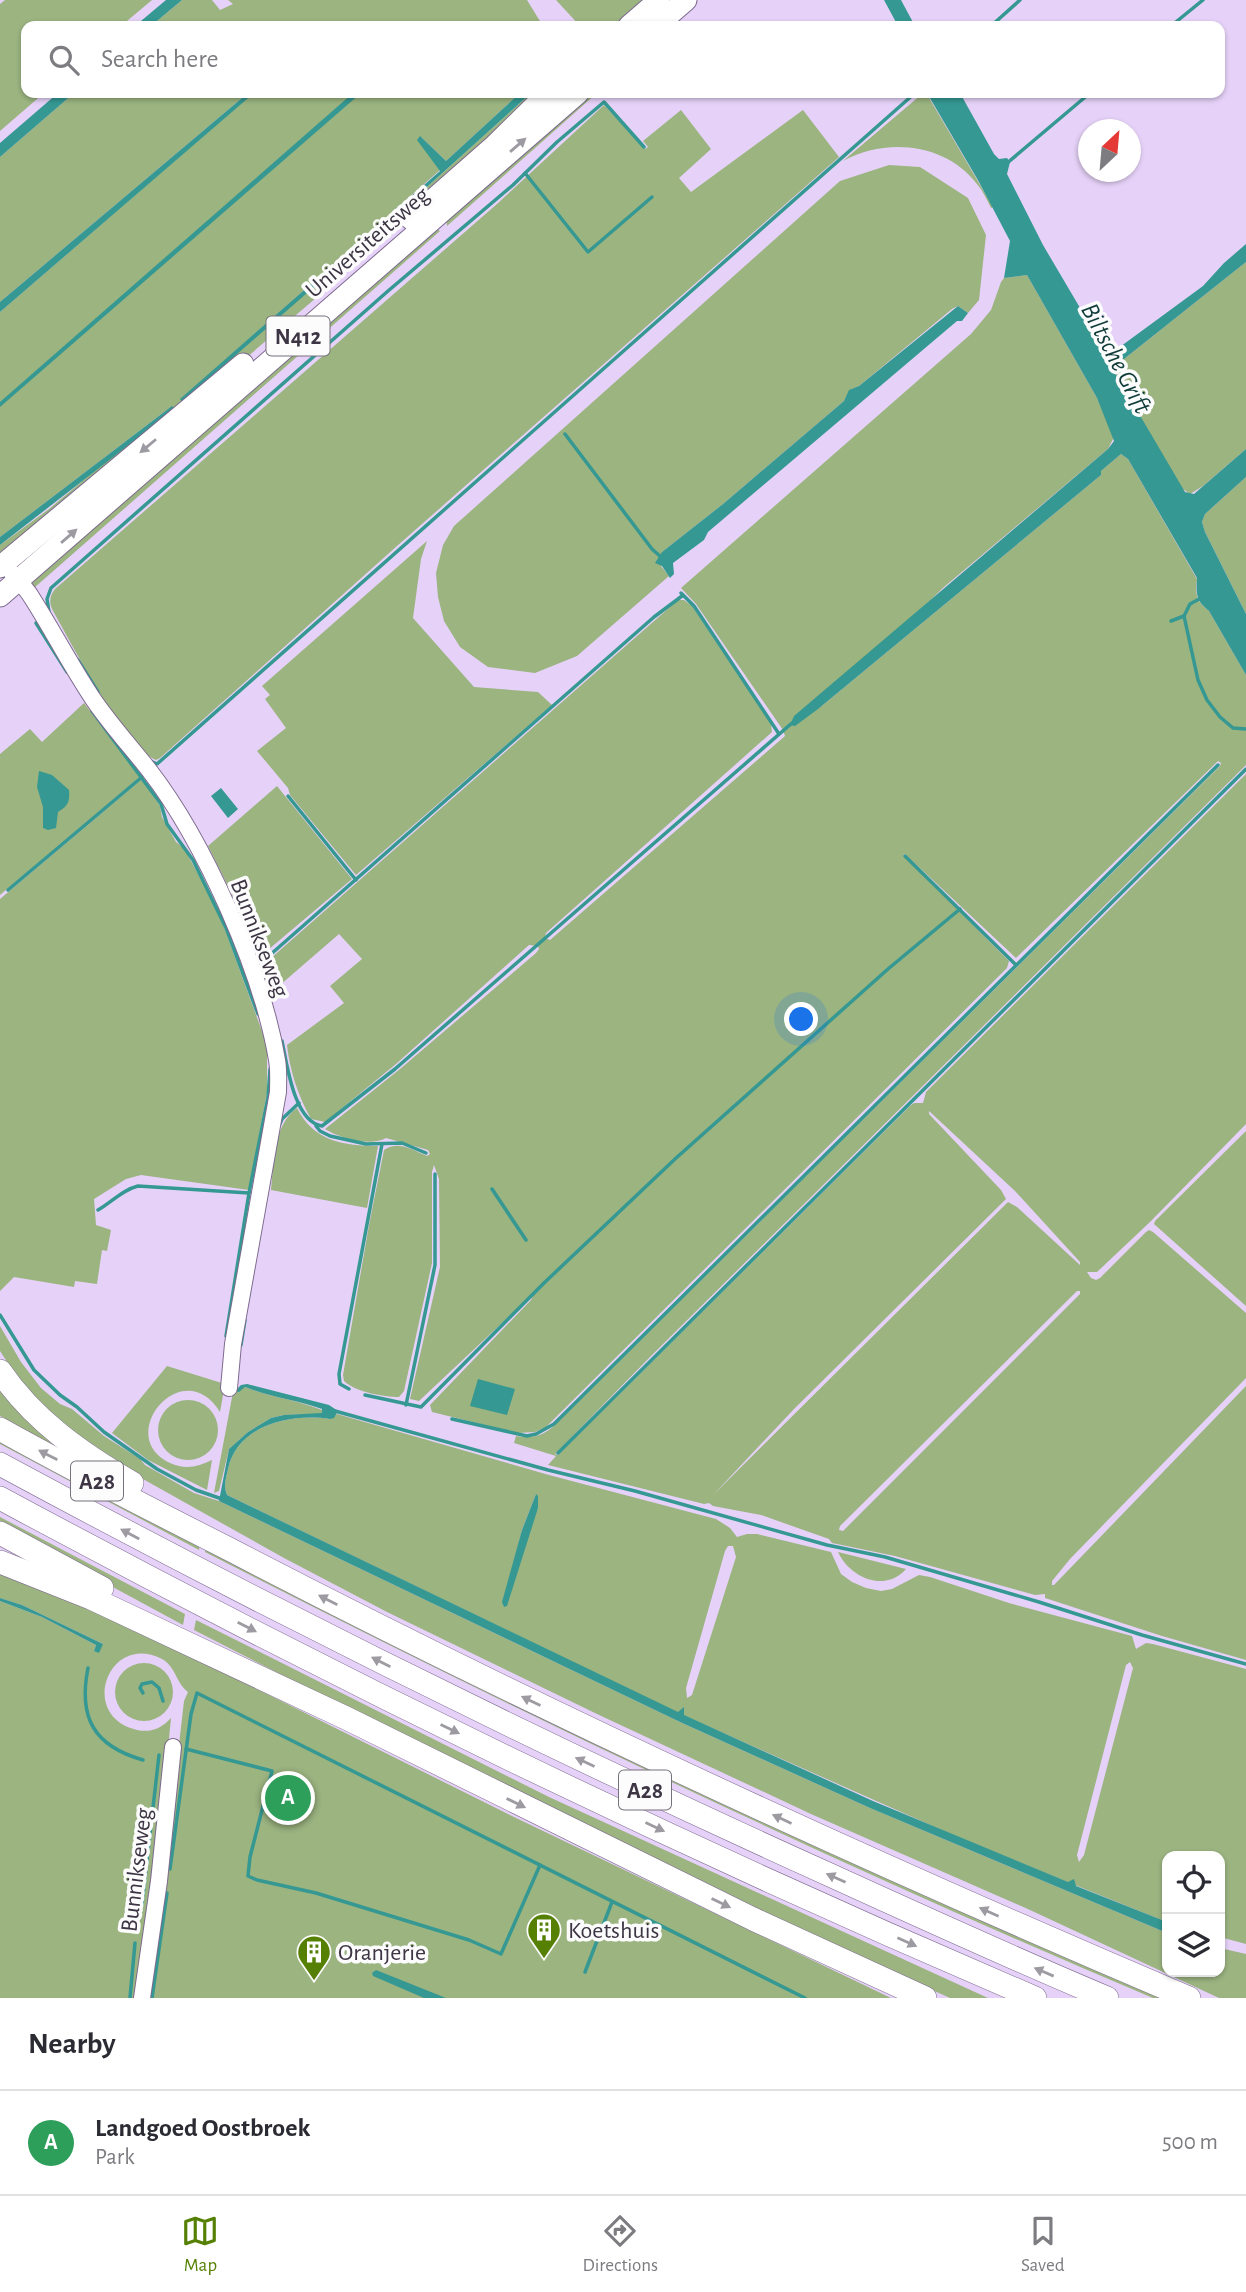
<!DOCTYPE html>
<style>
body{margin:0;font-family:"Alegreya Sans",sans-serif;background:#f2f2f3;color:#2b2b33}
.controls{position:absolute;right:21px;bottom:21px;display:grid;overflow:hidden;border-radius:14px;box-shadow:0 2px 5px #0004}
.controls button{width:63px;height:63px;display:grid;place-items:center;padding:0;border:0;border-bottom:2px solid #e1e1e2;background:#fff;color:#2b2b33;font:35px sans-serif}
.compass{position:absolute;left:1078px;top:119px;width:63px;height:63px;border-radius:50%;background:#fff;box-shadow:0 2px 5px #0004;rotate:26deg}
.you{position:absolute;left:802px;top:1020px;width:24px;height:24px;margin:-18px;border:5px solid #fff;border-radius:50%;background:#1a73e8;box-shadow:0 0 0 10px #1a73e833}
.badge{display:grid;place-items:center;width:46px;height:46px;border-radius:50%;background:#558004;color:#fff;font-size:23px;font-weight:700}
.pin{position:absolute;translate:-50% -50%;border:4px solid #fff;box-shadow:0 2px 7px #0006}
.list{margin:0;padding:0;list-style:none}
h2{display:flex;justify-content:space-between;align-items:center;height:91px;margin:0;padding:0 28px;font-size:30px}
h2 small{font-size:23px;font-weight:400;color:#7c7c81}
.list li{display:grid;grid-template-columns:46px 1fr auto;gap:21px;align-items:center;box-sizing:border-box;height:105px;padding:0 28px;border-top:2px solid #e1e1e2}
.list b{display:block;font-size:26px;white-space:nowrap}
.list p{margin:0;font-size:23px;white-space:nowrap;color:#7c7c81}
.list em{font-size:23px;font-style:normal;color:#7c7c81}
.icon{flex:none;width:38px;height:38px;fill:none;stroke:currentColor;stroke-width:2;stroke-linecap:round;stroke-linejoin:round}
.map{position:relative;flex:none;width:1246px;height:1998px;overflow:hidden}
.search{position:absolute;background:#fff;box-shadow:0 2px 5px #0004;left:21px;right:21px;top:21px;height:77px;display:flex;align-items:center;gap:18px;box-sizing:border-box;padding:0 24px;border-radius:14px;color:#7c7c81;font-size:26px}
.sheet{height:196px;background:#fff}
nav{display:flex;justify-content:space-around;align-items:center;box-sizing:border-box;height:98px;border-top:2px solid #e1e1e2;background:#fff;font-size:19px;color:#7c7c81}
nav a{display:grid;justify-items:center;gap:4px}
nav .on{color:#558004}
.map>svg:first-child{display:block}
</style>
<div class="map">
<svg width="1246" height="1998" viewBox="0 0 1246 1998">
<rect width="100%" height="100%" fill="#e6d2f8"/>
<g fill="#9bb480" fill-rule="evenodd">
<polygon points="5,0 152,0 121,26 26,26 26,93 44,93 0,131 0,4"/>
<polygon points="182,0 212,0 220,10 233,4 228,0 527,0 543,26 151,26"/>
<polygon points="556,0 648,0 617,26 580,26"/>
<polygon points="74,93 248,93 0,302 0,157"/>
<path d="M253,93h267l-74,68 -25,-24 19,33 -260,230 197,-168 154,-139h13c-175,164 -358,318 -544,468v-16l49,-36 123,-103 -172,131v-225z"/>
<polygon points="583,93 597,93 447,226 446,213"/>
<path d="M922,94l6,2 65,111 -2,1c-4,-8 -8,-17 -14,-24 -31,-41 -91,-47 -134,-23z"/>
<path d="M604,105l41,44 3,-2 -5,-6 38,-31 30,39 -32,29 12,14 112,-82 36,47 -442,389 -237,212 -4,2c-32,-13 -84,-116 -103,-149 -4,-8 -4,-14 2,-22l442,-385z"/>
<polygon points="889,165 920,167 968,198 986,235 979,300 968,313 958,306 952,309 859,386 850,390 844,401 723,504 662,552 661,566 669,576 577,656 535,673 488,667 460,647 444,621 438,597 436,573 443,545 454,526 840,181"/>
<polygon points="437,229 440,231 34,588 32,581"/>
<polygon points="1246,262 1246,449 1203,486 1190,494 1180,487 1115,373 1119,363"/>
<path d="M1027,275l70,123 17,39 -6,12 -164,138 -126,122 283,-234v-4l20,-17 7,5 69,120c-2,15 -1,22 12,32l37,64v90l-596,592 -95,97 3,1 352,-349 4,-3h9l3,-11 320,-318v350l-95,97 -54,51h-10l4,6 5,2 4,-2 46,-46 3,-2 4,2 93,81v65l-176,181 -18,22v4h2l192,-199v274l-84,-24 -117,-38v-4l-10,1 -140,-39 -63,-13 -3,-4 -68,-24 -48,-9 -4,-3 -5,1 -156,-39 8,-9 -42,-13 2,-7c17,3 27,0 40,-12l664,-658 1,-3 -3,-2 -202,197 -111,-104 -2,1 106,106 -2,7 -461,459 -11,5 -18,1 -85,-21 -2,-7 101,-105 3,-7 -115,108 -9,-2 30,-132 -1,-88 -5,-14 -2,7v91l-28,128 -5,6c-15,0 -44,-5 -55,-16l-1,-6 26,-150 15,-75c14,-10 29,0 43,6l3,-2 -2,-4 -42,-12c-15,9 -47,0 -61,-9l75,-60 136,-116 3,-4 -1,-3 -9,-1 -133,119 -71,58 -14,-3c-13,-23 -21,-48 -24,-74l57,-42 -14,-17 32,-27 -23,-25 -74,64 -3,-32 416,-366h6l8,6 79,118 1,8 -226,201 -1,5 5,2 235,-204 -2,-6 -87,-126 -15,-16 290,-254 20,-24 10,-28 3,-4zM929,1111l86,80 65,71v3l-63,-58 -9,-5 -295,293 81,-86 212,-210 -5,-9 -72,-76zM1077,1291h3v3l-237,237 -4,-1 1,-4z"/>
<polygon points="1246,477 1246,614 1205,532 1202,522 1205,514"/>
<polygon points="427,541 421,559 413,618 474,687 538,692 552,705 356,875 290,795 288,788 257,751 286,728 265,699 270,695 262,686"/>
<polygon points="84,703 140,777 0,895 0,754 30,729 42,742"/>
<polygon points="142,779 160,806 162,817 176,842 184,848 204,885 224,927 267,1045 267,1092 249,1190 141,1175 126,1179 94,1199 96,1225 111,1230 107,1251 102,1250 97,1284 75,1281 74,1287 14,1277 0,1291 0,899"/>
<polygon points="277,786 352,879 262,955 258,955 240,910 208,846"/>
<path d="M297,1108c16,33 47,38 81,38l-11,62 -96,-18c3,-27 2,-65 26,-82z"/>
<polygon points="1246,1131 1246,1306 1154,1224 1155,1221"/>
<polygon points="0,1326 21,1362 41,1388 60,1404 72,1409 104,1436 140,1459 145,1465 194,1493 219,1501 680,1722 870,1808 1167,1933 1167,1972 1220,1972 1220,1948 1246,1954 1246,1998 1219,1998 1030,1910 811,1814 597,1714 387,1612 284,1558 134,1474 50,1415 15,1374 0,1351"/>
<path d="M167,1366l58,18 -5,28c-37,-60 -107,24 -50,51 15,7 28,4 42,-3l-5,30 -59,-30 -36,-27z"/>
<polygon points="0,1381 87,1464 0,1416"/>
<path d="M245,1387c25,10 52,13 77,23v4l-38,1 -13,3 -23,14 -19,17 -10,42 -5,2 19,-101z"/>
<circle cx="188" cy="1430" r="30"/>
<path d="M337,1414l212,61 167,44 14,9 7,9 10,-3h10l74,18 10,22 11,8 14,6 15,3 11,-2 27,-14 11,2 79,26 123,33 4,13 10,-6 7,1 93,25v275l-26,-7v-81h-53v66l-8,-3 -188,-76 -293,-130 -451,-218c-4,-8 -1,-16 1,-26 9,-44 63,-56 102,-50zM536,1494l2,14 -24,55 8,-33zM728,1546h5l3,11 -44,138 -5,3 -1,-10 39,-137zM1130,1662l3,6 -49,187 -5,7 -2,-7 49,-190z"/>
<polygon points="0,1435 200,1541 199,1550 0,1444"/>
<polygon points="0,1517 185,1614 183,1625 0,1526"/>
<path d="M206,1544l972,454h-25c-322,-136 -637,-287 -948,-446z"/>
<path d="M838,1552l68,17c-21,24 -56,9 -68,-17z"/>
<path d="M0,1573l44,17 135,60 335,167 377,181h-741l34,-297 4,-9c-12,-9 -12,-25 -26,-33 -53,-28 -85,57 -25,71 14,3 25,-2 34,-12l-16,164 -12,52 2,10 -6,54h-139v-397l42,16 54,28 -2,6 9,-7 -81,-39 -22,-7z"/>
<polygon points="196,1620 549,1797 988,1998 950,1998 798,1930 382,1726 194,1630"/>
<circle cx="144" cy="1692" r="29"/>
</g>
<g fill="#359892">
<polygon points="166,0 182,0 151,26 135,26"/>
<polygon points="884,0 901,0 915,26 898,26"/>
<polygon points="58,93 74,93 0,157 0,143"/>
<polygon points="248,93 254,93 0,312 0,302"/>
<polygon points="353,93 361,93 0,407 0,402"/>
<polygon points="520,93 531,93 377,232 182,402 180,399 440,171 417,140 420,136 446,161"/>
<path d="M927,93h33l34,61 5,5 8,-1 3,4 -3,12 36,71 63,107h7l90,-66 21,-23 22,-19v18l-127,101 -4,10 70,119 9,2 52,-45v28l-41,37 -3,8 3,10 41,82v61l-37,-64c-13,-10 -13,-17 -12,-33l-69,-119 -7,-5 -20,17v4l-283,234 -23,17 -5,-1 4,-9 314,-267 6,-8 -17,-43 -70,-123 -23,3 6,-37 -31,-59z"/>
<polygon points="958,306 968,313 962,321 957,321 708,532 704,540 673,563 674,574 670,578 662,566 655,563 662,552 723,504 844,401 849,390 859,386"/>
<polygon points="172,406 175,409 0,545 0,537"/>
<path d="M39,771l13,4 17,15c1,12 -1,16 -11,22l-2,16 -8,2 -5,-2v-21l-6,-20z"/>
<polygon points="221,788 238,809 228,818 211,796"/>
<polygon points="478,1379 515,1389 507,1415 470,1406"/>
<path d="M247,1384l82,21 9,6 -4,7 -4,1c-39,-6 -93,6 -102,50 -2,10 -5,17 -1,26l451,217 6,-5v8l189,86 195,81 6,-3 2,7 91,36v11l-297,-125 -190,-86 -461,-221 10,-52 19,-17 23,-14 13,-3 38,-2v-4c-25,-9 -52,-12 -77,-22l-6,5 -4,-1 6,-6z"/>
<polygon points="536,1494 538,1496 538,1508 507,1606 504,1607 502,1602 522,1530"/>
<polygon points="0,1598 22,1605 103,1644 99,1653 94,1651 96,1645 42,1617 0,1601"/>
<polygon points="376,1970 446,1998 424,1998 373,1976 372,1973"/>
</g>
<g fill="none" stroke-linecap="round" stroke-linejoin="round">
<g stroke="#359892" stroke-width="3.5">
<polyline points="991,26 1020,0"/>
<polyline points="1171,26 1203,0"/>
<polyline points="1006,164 1090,93"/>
<polyline points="525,173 588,252 652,197"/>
<polyline points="565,434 652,549 661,557"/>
<polyline points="681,593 694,606 779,734"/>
<polyline points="1201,598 1190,604 1184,616 1198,680 1207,700 1220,717 1233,728 1246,729"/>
<polyline points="49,612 47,599 51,588 388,291 513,185 557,142 604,102 644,147"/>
<polyline points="1171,621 1184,616"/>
<polyline points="36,623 67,672"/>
<polyline points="78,660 98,692"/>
<polyline points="92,711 161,804 167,824 193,860 226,928 258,1014"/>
<polyline points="148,760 157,764 915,93"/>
<polyline points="288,796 356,880"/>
<polyline points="905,856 1015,964"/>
<polyline points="8,890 142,777"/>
<polyline points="256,962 262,962 654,617 682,596"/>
<path d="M282,1041c5,23 12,81 40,85l73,-57 397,-346"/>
<polyline points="279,1126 282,1119 299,1103"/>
<polyline points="316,1126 320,1131 330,1136 366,1144 402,1143 426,1153"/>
<polyline points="492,1189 526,1240"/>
<polyline points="249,1193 268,1097 270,1069"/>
<path d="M98,1210c14,-8 24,-20 40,-24l111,7 -23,143"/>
<polyline points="0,1315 34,1370 60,1395 77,1407 104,1432 157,1469 196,1490 222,1499"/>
<polyline points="241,1345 245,1320"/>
<polyline points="349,1389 340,1384 339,1374 382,1144"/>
<polyline points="365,1395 421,1407 544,1283 675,1159 888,969 960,909"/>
<polyline points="406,1405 435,1265 435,1174"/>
<polyline points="335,1411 548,1470 635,1491 827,1545 885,1557 1039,1602 1142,1635 1246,1664"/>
<polyline points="452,1419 527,1436 536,1434 554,1424 1218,765"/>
<polyline points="558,1453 1246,769"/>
<path d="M88,1668c-10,50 6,78 55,92"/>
<polyline points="143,1693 140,1688 142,1684 152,1682 159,1688 163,1701"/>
<polyline points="186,1749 272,1771 250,1857 248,1876 257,1880 316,1893 469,1940 501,1954 540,1865"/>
<polyline points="170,1869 191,1714 197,1693 805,1998"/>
<polyline points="138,1919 142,1904 159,1755"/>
<polyline points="585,1972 612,1902"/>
<polyline points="130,1998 135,1943"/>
<polyline points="152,1998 167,1893"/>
</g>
<g stroke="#7d6a8d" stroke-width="18">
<g id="minor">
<path d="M12,573c7,9 15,16 20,25 21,33 39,68 61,101 17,25 37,47 56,71 55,71 113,201 128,290 2,11 1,22 1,32l-45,252 -4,44"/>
<polyline points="142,1998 159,1881 173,1747"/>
</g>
</g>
<g stroke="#7d6a8d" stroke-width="23">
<g id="major">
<polyline points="629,26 659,0"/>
<polyline points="656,26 686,0"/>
<polyline points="411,219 493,147 548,93"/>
<polyline points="0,567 243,364"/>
<polyline points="0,596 578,93"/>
</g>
</g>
<g stroke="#7d6a8d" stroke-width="24">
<g id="highway">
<path d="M0,1371c33,49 82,83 132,112"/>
<path d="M0,1429c75,42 152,81 229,120 313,163 635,311 960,449"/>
<path d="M0,1464c272,147 549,284 830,411 92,42 184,84 277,123"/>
<path d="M0,1498c337,182 683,350 1035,500"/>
<polyline points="0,1533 102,1588"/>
<polyline points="0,1562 91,1598 346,1718 753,1919 925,1998"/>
</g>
</g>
<use href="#minor" stroke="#fff" stroke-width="16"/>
<use href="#major" stroke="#fff" stroke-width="21"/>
<use href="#highway" stroke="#fff" stroke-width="23"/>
</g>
<defs><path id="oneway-solid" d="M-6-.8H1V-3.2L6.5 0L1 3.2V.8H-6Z" transform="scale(1.75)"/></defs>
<g fill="#9e9aa2">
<use href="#oneway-solid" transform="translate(518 145) rotate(-41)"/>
<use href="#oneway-solid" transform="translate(148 446) rotate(140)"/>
<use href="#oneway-solid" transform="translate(69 536) rotate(-41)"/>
<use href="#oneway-solid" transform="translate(48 1455) rotate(-153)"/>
<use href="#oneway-solid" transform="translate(130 1534) rotate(-152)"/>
<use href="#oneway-solid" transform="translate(328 1600) rotate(-153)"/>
<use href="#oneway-solid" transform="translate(247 1627) rotate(27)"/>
<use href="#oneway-solid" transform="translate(381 1662) rotate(-153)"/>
<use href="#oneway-solid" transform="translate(531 1701) rotate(-154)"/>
<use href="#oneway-solid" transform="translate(450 1729) rotate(26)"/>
<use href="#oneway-solid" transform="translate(585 1762) rotate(-155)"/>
<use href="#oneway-solid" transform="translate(516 1803) rotate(26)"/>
<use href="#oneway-solid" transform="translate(782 1819) rotate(-155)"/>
<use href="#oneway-solid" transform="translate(655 1827) rotate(25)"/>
<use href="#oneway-solid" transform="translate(836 1878) rotate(-156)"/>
<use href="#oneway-solid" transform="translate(721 1903) rotate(26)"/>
<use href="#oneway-solid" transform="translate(989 1912) rotate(-156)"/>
<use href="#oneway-solid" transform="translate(907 1942) rotate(24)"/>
<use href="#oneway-solid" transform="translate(1044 1972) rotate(-157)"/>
</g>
<defs>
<g id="building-pin" transform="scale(1.75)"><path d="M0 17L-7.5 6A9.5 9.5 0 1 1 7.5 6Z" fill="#558004" stroke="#fcfcfc"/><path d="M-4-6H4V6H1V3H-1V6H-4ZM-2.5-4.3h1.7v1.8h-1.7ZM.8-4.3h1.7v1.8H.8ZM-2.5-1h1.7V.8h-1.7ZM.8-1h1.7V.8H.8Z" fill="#fff"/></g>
</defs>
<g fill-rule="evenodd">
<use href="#building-pin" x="544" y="1930"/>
<use href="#building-pin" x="314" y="1952"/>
</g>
<g text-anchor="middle" stroke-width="7" stroke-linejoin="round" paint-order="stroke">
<g fill="#fcfcfc" stroke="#76717b" stroke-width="2">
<rect x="266.5" y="316.5" width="63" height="39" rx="5"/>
<rect x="71" y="1461.5" width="52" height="39" rx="5"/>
<rect x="619" y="1770.5" width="52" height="39" rx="5"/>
</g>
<g font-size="23" font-weight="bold" fill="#3d3544">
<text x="298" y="344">N412</text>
<text x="97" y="1489">A28</text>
<text x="645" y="1798">A28</text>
</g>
<g font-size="24" fill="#3d3544" stroke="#fcfcfc">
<text transform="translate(367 242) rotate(-41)" y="8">Universiteitsweg</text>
<text transform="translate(260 938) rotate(69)" y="8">Bunnikseweg</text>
<text transform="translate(136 1870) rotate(-83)" y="8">Bunnikseweg</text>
</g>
<g font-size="24" fill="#3d3544" stroke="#fcfcfc" text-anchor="start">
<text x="568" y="1938">Koetshuis</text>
<text x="338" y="1960">Oranjerie</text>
</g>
<g font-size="26" font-style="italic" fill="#103d3a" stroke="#fcfcfc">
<text transform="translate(1117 358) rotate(62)" y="9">Biltsche Grift</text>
</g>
</g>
</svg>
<div class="controls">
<button><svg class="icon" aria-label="locate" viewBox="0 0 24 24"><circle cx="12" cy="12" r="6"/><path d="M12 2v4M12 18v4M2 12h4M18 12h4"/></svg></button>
<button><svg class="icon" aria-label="layers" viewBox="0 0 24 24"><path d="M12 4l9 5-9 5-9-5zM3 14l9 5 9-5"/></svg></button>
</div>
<svg class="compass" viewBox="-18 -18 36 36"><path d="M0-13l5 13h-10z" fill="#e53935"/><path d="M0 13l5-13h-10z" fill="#7c7c81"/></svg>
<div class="you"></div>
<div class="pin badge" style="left:288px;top:1798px;background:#2e9e5b">A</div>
<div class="search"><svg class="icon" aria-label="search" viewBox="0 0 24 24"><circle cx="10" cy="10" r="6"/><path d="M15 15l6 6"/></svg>Search here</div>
</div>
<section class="sheet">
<h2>Nearby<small></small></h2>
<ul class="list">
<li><span class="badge" style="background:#2e9e5b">A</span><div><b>Landgoed Oostbroek</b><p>Park</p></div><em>500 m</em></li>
</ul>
</section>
<nav>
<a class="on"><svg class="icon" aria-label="map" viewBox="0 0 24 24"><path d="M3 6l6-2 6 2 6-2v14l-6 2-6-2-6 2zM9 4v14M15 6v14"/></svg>Map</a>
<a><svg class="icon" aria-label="directions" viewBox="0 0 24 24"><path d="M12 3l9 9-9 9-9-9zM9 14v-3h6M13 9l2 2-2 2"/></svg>Directions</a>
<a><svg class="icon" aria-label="saved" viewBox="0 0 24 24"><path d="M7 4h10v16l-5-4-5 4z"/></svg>Saved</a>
</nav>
